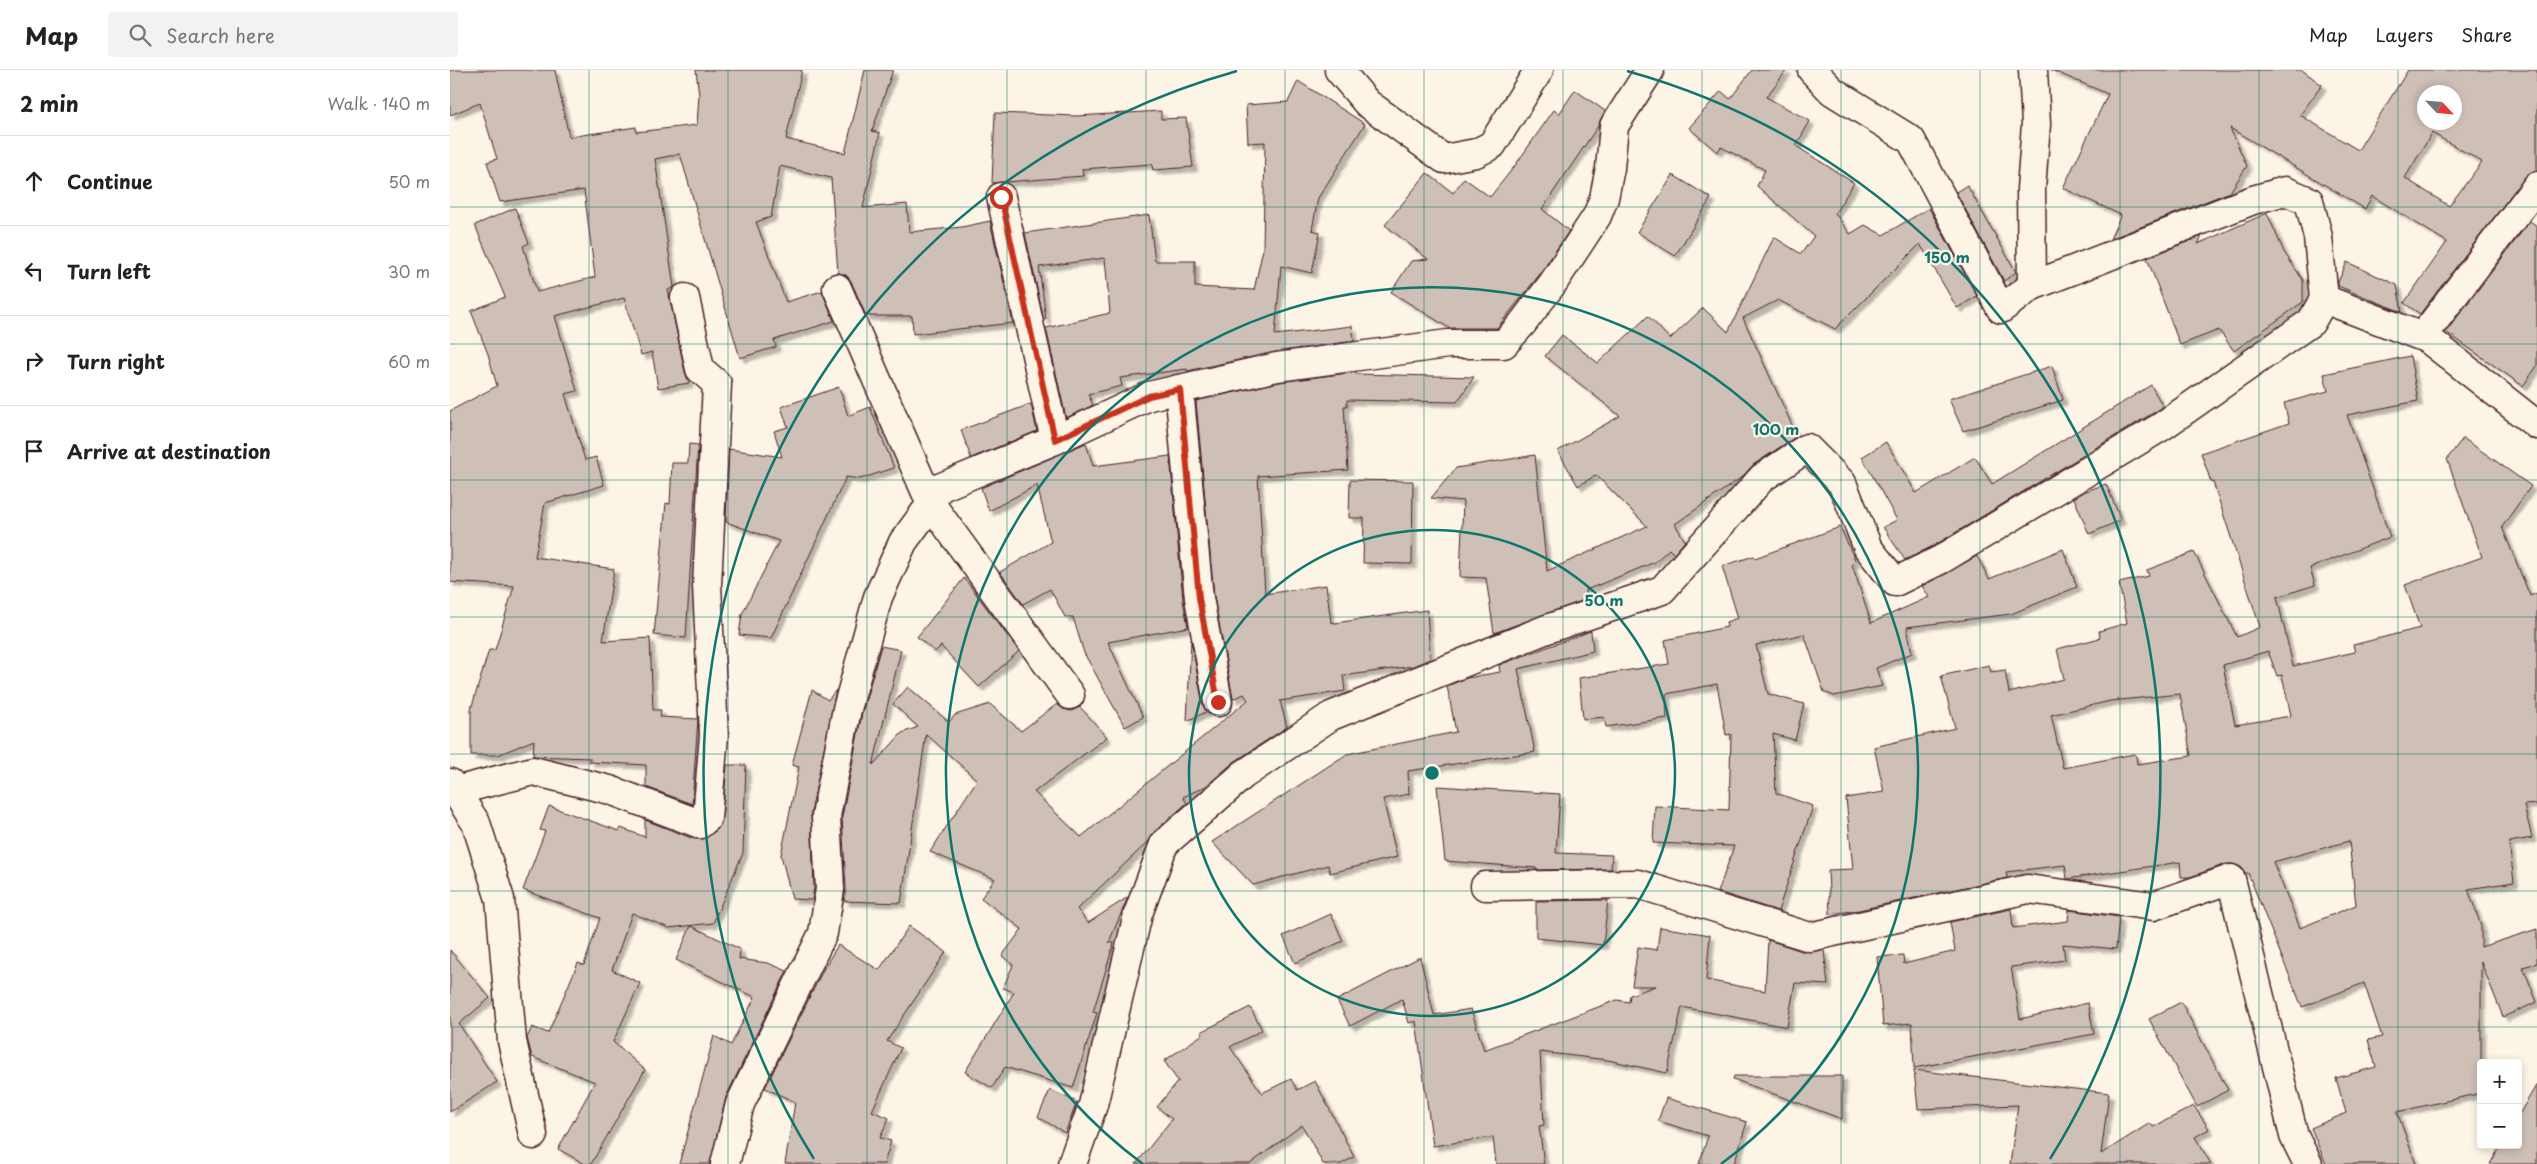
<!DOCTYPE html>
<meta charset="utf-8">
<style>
body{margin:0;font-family:"Playpen Sans",sans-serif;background:#f2f2f2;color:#222}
.controls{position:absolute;right:15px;bottom:15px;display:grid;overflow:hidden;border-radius:5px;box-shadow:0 2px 8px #0003}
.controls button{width:45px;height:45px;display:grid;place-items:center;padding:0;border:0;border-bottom:1px solid #e0e0e0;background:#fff;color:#222;font:25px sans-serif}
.compass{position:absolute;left:1967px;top:15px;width:45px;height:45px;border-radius:50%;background:#fff;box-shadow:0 2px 8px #0003;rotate:116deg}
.stop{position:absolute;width:15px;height:15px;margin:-11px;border:4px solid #c8321e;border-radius:50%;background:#fff}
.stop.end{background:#c8321e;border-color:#fff;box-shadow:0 1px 5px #0008}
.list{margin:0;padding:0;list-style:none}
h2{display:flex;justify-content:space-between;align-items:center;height:65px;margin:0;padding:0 20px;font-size:21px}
h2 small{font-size:16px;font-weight:400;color:#767676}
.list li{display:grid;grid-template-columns:32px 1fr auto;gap:15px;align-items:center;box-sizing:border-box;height:90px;padding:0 20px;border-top:1px solid #e0e0e0}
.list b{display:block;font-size:19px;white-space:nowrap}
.list em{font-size:16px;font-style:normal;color:#767676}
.icon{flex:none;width:28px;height:28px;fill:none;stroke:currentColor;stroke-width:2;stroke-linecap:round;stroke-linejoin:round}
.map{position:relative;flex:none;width:2087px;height:1094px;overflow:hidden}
header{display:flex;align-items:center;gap:30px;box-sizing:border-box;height:70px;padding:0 25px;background:#fff;border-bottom:1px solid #e0e0e0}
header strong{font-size:24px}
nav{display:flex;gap:28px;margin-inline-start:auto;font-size:18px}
.search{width:350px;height:45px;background:#f2f2f2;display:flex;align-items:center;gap:12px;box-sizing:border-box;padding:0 18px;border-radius:5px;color:#767676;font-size:19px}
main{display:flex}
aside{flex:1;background:#fff}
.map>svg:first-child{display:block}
</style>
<header>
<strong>Map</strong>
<div class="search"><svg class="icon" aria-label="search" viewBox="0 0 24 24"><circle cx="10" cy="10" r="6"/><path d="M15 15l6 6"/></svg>Search here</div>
<nav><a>Map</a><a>Layers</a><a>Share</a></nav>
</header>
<main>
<aside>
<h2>2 min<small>Walk · 140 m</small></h2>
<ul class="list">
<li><svg class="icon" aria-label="ahead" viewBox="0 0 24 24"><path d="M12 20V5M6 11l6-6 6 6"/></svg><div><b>Continue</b></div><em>50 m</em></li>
<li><svg class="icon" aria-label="left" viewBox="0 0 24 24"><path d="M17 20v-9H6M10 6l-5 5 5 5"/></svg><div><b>Turn left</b></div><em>30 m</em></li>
<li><svg class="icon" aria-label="right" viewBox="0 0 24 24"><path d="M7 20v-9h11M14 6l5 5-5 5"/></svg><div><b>Turn right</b></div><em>60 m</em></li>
<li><svg class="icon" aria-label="arrive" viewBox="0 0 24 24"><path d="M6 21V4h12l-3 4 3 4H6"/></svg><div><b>Arrive at destination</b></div></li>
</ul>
</aside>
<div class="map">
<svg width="2087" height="1094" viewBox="0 0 2087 1094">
<defs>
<filter id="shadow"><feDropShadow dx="4.5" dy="4.5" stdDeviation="1" flood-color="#0004"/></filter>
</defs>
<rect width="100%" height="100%" fill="#fcf5e5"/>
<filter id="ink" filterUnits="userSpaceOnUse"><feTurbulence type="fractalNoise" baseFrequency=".02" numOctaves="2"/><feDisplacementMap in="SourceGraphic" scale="10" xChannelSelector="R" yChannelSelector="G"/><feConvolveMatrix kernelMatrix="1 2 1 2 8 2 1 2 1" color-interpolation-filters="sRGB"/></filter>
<g filter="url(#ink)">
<g fill="#cfc0b7" stroke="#4a1f2b" fill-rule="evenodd" filter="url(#shadow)">
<polygon points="0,0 105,0 119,67 186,57 186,62 247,55 249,25 246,0 352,0 336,69 395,83 415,0 443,0 422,61 430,63 413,138 457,134 459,162 512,157 540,151 563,253 463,264 462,246 416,246 401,211 396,205 388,203 381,108 330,96 321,147 306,152 336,232 372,221 384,251 324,270 326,277 290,288 230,84 205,89 224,217 218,220 235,302 239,313 208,318 202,282 191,285 174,228 105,246 127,321 115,324 135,390 146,387 154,415 95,433 85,487 164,499 153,571 200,568 203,640 211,640 210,647 248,649 242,734 196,717 196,695 140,692 140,688 83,686 84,670 48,685 21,685 21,639 39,580 45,580 64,516 0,512 0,341 47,316 38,284 21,241 55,227 25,155 65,138 79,173 73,176 87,222 145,207 134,120 50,132 37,92 47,89 30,33 0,45"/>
<polygon points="1302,0 1337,0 1316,27 1360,51 1346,76 1404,113 1385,143 1400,164 1415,155 1433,165 1479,138 1527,226 1507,238 1470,174 1385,259 1328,230 1293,248 1347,366 1303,395 1292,407 1225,454 1235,471 1224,484 1219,479 1205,492 1136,520 1137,529 1044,563 1036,508 1010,507 1013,431 981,428 1006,398 1085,385 1097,501 1197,456 1146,405 1128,416 1108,381 1170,346 1095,286 1112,265 1148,293 1198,246 1220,269 1253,238 1278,262 1324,167 1351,184 1364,166 1307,116 1315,100 1271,77 1267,82 1239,58 1271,21 1280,29"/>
<path d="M1601,0h251l20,15 -22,30 58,35 50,-80h129v101l-12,6 -105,137 -16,-11 43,-61 -75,-46 -7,13 -135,-81 17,38 -17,26 -120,47 11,-24 -58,-27 45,-94zM1974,22h30v30h-30zM1982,63l50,29 -33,44 -44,-28z"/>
<polygon points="848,11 915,54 868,128 862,160 870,162 862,203 831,196 825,265 902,256 904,271 825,282 737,301 737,299 670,308 672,316 638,324 643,335 616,348 596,258 660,243 655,188 589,197 596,249 594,250 575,163 699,145 705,191 745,191 745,217 804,220 813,179 815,72 798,73 796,35 838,32"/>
<polygon points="1125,20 1155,41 1148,56 1092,139 1119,161 1090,204 1047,258 999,258 941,222 961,191 978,189 935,155 977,103 1003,123 1014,108 1040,127 1064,97 1104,40 1109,44"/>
<polygon points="711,41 711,49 736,48 743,97 703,100 702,94 632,99 633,106 542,113 545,43 627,46"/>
<polygon points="1223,105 1261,128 1225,186 1187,162"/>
<polygon points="1517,115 1566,202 1554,211 1506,122"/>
<polygon points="1817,143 1834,182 1853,210 1853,232 1784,281 1769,260 1730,275 1697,188 1752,166 1748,174"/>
<polygon points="2080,151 2087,156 2087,296 2073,316 1996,262"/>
<polygon points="1897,192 1947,215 1952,242 1888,216 1888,212"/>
<path d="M1960,286l8,45 -71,14 43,122 -80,31 5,17 -38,12 16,69 62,-14 -2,-7 67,-17 -15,-43 77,-28 -35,-98 16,-21 68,48 -29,41 28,69 7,-3v211l-13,1 8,33 -23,4 5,40 -46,7 13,37v21l56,-18v34l-14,4 14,35 -34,15 -22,-55v131l-84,19 19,52h-90l-15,-36 35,-15 -10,-35 40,-11 -8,-27 14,-3 -18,-54 -62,24 -54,-134h-3l-3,-5 -8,-4h-8l-36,13h-9l-1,-15 -113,17 -2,-14 -59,7 1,6 -148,32 -29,4 -2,-44 25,-1 -7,-71 38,-6 -10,-45 81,-19 -14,-52 48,-11 2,7 14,-2 4,23 55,-14 -7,-30 43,-11 -1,-7 28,-8 -8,-40 30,-7 -2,-6 47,-18 43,85 23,-10 -47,-145h-2l-10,-29 88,-30 -5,-20 44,-12 -4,-17zM1818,581l9,25 5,-1 9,41 -56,9 -12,-60zM1730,624l11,62 -54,8 -1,-9 -2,-1 -71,14 -12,-53 59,-14zM1899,771l7,64 -56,23 -27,-66z"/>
<polygon points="1602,296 1613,330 1513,361 1499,329"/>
<polygon points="906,302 906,304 1024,307 1007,332 897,330 897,336 894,336 898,400 808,406 815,524 876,515 881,552 885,553 977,540 980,589 963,596 893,606 895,621 830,631 837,657 784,692 756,716 733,727 737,733 704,762 699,771 627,839 638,853 678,827 659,872 664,873 643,942 647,943 623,1018 555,997 542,1018 515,1002 564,922 553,918 563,895 552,886 572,859 531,828 545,809 480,782 527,710 476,664 451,833 394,831 396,818 392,747 412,643 431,576 451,580 423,695 452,663 468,657 443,634 458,617 499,652 505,645 540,634 571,661 607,634 613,639 621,641 630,637 657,667 584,722 631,767 798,630 794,624 783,629 764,526 746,331 830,312"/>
<polygon points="1701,315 1713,337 1485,475 1455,490 1433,457 1447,450 1412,387 1436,372 1466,423 1525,387 1542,414"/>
<polygon points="389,317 398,346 420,337 444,398 410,409 396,407 321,568 289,565 292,544 329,471 276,452 279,379 332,387 324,361 338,357 331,337"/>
<polygon points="581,334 587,361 521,388 511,360"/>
<polygon points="636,373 643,396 720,386 733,530 738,557 658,572 693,647 675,657 634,583 623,547 615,547 600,519 573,534 550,502 601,472 587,415 539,441 531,418"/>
<polygon points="239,374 248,375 236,568 204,565 216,433 220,434 222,393 238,393"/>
<polygon points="900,410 963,411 962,494 913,493 914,448 899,448"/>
<polygon points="1656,414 1671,450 1639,464 1624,428 1636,421"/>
<polygon points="1390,457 1406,492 1402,494 1421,553 1479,527 1472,516 1527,486 1539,509 1613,479 1627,517 1561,544 1457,557 1462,583 1426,598 1432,616 1384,626 1374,622 1354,564 1306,575 1318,624 1354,634 1345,670 1323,664 1326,723 1363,736 1328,841 1268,822 1284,776 1203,773 1205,736 1279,740 1281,664 1276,665 1267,614 1216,624 1217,648 1156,657 1154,647 1133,649 1129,608 1219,594 1215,570 1277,557 1276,552 1288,548 1272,496 1304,486 1305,488"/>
<polygon points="514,508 569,581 529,617 491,576 485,582 467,567"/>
<polygon points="1141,561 1143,581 1068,599 1085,682 958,701 959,724 933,729 947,787 880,803 878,795 803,815 762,772 897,684 1006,662 997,616 1017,608 1050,602 1049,595"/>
<polygon points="741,570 753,635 756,642 737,651"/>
<polygon points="362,620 378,630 386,620 361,743 364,818 362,830 342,829 331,785 349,697 342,695"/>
<polygon points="277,695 296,695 293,783 263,853 219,858 182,843 162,900 190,913 163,972 195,1000 141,1094 135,1094 108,1079 145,1012 82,987 77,968 82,957 98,963 128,893 134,895 150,848 73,820 95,761 90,760 99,736 169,761 171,758 195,767 195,750 244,769 253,769 267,760 272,750"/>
<polygon points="987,716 1110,724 1106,783 1162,785 1161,799 1086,800 1086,798 995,791"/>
<polygon points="1158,830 1153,875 1086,868 1086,831"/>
<polygon points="1561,839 1563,858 1618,851 1619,840 1669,847 1666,879 1613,874 1615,890 1561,897 1570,949 1638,933 1644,964 1464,998 1462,953 1433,956 1427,887 1453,885 1454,894 1505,881 1500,852"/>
<polygon points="881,844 893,871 845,893 833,866"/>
<polygon points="241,856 290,879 289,889 318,893 337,901 276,1027 260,1094 229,1094 264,966 281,975 305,927 226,890"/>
<polygon points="459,856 496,882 437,971 451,978 422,1041 439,1048 430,1068 441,1071 434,1094 335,1094 345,1032 315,1018 374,898 388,875 429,900"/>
<polygon points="1210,857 1260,865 1256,910 1315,921 1318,870 1355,882 1374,880 1378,915 1345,913 1337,957 1232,937 1217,1003 1158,990 1090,982 1094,1055 1089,1056 1094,1094 1046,1094 1043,1067 983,1076 966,951 959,953 952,929 900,956 887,930 970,887 984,945 1021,939 1034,980 1167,930 1179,932 1180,925 1206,916 1182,916 1188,877 1207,880"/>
<polygon points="0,880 40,928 9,954 47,1012 0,1042"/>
<polygon points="1731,932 1778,1020 1747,1037 1699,949"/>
<polygon points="800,937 812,960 780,977 812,1023 841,1009 847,1020 865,1011 904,1087 891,1094 873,1094 852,1055 800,1094 686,1094 722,1049 707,1037 728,1011 714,991 753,964 751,962"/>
<polygon points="1464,1000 1659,1023 1651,1084 1700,1053 1703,1057 1744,1036 1759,1059 1745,1067 1761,1094 1560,1094 1568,1035 1468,1039"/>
<polygon points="1284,1006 1392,1006 1392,1049 1283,1009"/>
<polygon points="2087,1014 2087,1094 2040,1094 2051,1075 2068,1075 2068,1046"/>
<polygon points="600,1020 627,1032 615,1063 588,1047"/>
<polygon points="1216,1028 1297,1052 1284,1094 1249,1094 1258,1066 1208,1051"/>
</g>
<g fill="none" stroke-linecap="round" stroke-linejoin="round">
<g stroke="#4a1f2b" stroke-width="31">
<g id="street">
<polyline points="889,0 917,33 994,89 1026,83 1042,75 1089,0"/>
<polyline points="551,127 605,370"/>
<polyline points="1582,216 1581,119 1586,54 1583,0"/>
<polyline points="387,218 481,434 620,625"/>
<polyline points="1874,229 1978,269 2087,355"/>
<polyline points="1973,266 2087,116"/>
<polyline points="729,319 749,528 768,632"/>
<polyline points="0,713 26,753 50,829 62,971 83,1065"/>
<polyline points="5,721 83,701 160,720 250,754 257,748 264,665 257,515 267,314 250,299 235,228"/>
<polyline points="1035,816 1188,814 1360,867 1578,819 1703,836 1781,809 1844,1066 1858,1094"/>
<polyline points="275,1094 290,1034 373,863 380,819 376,746 397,639 428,527 453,472 481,434 489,418 605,370 699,326 827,297 998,274 1054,274 1072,254 1103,213 1147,146 1154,128 1160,98 1164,56 1200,0"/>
<polyline points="622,1094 643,1035 688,844 714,774 793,705 881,646 1097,559 1212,520 1312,408 1357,378 1392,413 1418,478 1445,512 1492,489 1711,357 1861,252 1874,229 1868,167 1859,131 1835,121 1803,130 1582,216 1551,239 1461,70 1382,21 1362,0"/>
</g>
</g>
<use href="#street" stroke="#fcf5e5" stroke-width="28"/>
</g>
</g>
<g fill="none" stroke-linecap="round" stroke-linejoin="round" filter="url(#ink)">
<polyline stroke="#c8321e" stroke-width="6" points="551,127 605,370 699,326 730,319 749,528 768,632"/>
</g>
<path fill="none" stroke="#0f766e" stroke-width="1" stroke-opacity="0.55" d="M139,0v1094M278,0v1094M417,0v1094M557,0v1094M696,0v1094M835,0v1094M974,0v1094M1113,0v1094M1252,0v1094M1391,0v1094M1530,0v1094M1670,0v1094M1809,0v1094M1948,0v1094M0,137h2087M0,274h2087M0,410h2087M0,547h2087M0,684h2087M0,821h2087M0,957h2087"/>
<g fill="none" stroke="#0f766e" stroke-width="2.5">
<circle cx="982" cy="703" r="243"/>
<path d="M693 1094A486 486 0 1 1 1271 1094"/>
<path d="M364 1089A729 729 0 0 1 787 1M1177 1A729 729 0 0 1 1600 1089"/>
</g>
<circle cx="982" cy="703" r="8" fill="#0f766e" stroke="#fcf5e5" stroke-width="2.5"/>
<g font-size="15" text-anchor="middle" font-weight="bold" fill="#0f766e" stroke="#fcf5e5" stroke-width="4.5" stroke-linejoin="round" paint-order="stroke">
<text x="1497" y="193">150 m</text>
<text x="1326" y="365">100 m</text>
<text x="1154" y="536">50 m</text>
</g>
</svg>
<div class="controls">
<button>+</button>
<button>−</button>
</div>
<svg class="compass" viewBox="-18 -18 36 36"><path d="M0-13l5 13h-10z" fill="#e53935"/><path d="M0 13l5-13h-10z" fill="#767676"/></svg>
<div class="stop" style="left:551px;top:127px"></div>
<div class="stop end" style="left:768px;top:632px"></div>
</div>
</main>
